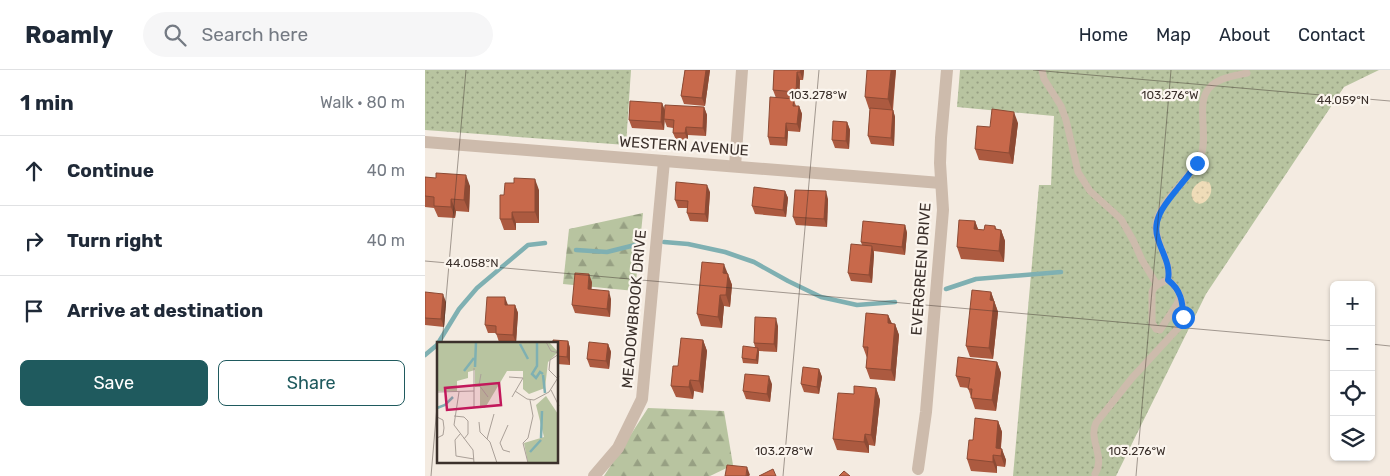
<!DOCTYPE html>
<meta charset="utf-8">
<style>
body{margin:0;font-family:Rubik,sans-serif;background:#f6f6f7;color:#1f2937}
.controls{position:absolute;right:15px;bottom:15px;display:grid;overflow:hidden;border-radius:8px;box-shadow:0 1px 4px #0004}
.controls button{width:45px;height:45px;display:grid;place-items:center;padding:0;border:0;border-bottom:1px solid #e0e1e3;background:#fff;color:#1f2937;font:25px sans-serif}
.stop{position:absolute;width:15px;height:15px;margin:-11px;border:4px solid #1a73e8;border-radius:50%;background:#fff}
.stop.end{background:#1a73e8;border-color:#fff;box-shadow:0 1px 5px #0008}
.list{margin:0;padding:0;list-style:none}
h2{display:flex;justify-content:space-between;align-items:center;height:65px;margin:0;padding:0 20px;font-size:21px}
h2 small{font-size:16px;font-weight:400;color:#747a83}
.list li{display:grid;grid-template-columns:32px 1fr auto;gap:15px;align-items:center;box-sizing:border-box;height:70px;padding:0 20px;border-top:1px solid #e0e1e3}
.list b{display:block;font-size:19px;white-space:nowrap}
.list em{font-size:16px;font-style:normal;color:#747a83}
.actions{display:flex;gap:10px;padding:15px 20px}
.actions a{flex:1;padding:11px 0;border:1px solid #1f5a5e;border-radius:8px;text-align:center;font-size:18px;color:#1f5a5e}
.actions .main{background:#1f5a5e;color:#fff}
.icon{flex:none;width:28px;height:28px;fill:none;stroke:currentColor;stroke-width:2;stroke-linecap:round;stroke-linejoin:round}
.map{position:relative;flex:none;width:965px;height:406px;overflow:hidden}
header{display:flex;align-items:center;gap:30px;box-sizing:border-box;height:70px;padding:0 25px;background:#fff;border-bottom:1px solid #e0e1e3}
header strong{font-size:24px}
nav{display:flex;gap:28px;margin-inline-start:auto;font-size:18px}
.search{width:350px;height:45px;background:#f6f6f7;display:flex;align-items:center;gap:12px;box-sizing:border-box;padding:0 18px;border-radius:28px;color:#747a83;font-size:19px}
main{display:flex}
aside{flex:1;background:#fff}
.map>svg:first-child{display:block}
</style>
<header>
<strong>Roamly</strong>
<div class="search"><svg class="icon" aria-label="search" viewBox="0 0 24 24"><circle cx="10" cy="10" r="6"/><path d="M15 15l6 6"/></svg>Search here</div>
<nav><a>Home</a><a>Map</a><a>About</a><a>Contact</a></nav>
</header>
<main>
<aside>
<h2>1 min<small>Walk · 80 m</small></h2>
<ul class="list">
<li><svg class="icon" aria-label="ahead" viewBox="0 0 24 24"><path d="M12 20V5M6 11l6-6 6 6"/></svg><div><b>Continue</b></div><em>40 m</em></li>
<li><svg class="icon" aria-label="right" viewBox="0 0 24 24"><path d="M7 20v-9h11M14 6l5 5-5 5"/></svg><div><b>Turn right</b></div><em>40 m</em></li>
<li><svg class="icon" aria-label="arrive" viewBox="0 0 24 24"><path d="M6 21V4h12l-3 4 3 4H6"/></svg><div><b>Arrive at destination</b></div></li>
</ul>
<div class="actions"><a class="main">Save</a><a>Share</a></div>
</aside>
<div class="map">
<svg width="965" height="406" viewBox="0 0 965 406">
<defs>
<pattern id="grass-dots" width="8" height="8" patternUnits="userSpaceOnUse" patternTransform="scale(1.25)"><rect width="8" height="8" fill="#b8c4a0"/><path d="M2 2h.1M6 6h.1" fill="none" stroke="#97a083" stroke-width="1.8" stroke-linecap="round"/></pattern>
<pattern id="forest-firs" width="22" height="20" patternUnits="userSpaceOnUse" patternTransform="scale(1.25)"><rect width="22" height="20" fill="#b8c4a0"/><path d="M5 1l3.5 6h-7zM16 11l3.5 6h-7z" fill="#97a083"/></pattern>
<pattern id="sand-dots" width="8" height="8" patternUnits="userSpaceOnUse" patternTransform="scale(1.25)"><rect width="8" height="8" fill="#efdcb8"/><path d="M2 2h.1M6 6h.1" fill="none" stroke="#cebd9e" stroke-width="1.8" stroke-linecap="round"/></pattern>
</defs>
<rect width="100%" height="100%" fill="#f4ebe1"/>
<g fill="url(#grass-dots)">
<polygon points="0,0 206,0 201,75 0,60"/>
<polygon points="535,0 954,0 919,17 781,224 691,406 588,406 614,115 626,115 629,46 532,37"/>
</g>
<g fill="url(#forest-firs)">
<polygon points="218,143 210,221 138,214 144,159"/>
<polygon points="223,338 299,341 308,395 285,406 179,406"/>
</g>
<path fill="url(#sand-dots)" d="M777,111l7,1c3,5 3,10 0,15 -11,18 -29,-5 -7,-16z"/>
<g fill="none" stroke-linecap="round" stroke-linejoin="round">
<g stroke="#7fb0b2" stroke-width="4.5">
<polyline points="239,172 263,174 300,182 329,192 363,211 396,227 432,235 470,232"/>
<polyline points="151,180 182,182 214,174"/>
<polyline points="521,219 551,209 636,202"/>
<polyline points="0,285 12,275 34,239 52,218 103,175 120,173"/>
</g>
<g stroke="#cdbbac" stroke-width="7">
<polyline points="617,0 619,9 636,36 641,50 653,102 665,121 696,149 708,170 717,190 732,215"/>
<path d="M743,210c4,-20 -13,-35 -12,-55 2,-24 35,-46 45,-70 7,-18 -4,-49 6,-64 8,-13 26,-15 40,-18"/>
<path d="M743,210c-7,3 -14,5 -16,12v31l4,6 4,1 17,-26 3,-7"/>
<path d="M670,404c11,-17 -7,-34 1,-51l36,-45 49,-53c5,-17 1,-34 -13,-45"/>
</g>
<g stroke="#cdbbac" stroke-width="12">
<polyline points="0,72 516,113"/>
<polyline points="310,96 317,0"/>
<polyline points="493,399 501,342 518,140 515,93 516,68 522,0"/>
<polyline points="169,406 193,378 217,329 239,91"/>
</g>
</g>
<g fill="#ac5a40">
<polygon points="260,0 285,0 280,36 259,34 256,26"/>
<polygon points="349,0 379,0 378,10 375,10 374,30 369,30 371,36 374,36 377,44 375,62 363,61 362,76 345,75 343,67 351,28 348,20"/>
<polygon points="471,0 468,40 470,47 469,76 446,74 443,66 445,39 444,39 440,27"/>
<polygon points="237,33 240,41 239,60 207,58 204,50"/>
<polygon points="279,37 282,45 281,66 263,65 263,71 251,70 248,63 248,58 242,57 239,49"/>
<polygon points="422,52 425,60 424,79 410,78 407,70"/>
<polygon points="593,53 588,94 554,90 550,79 565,57"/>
<polygon points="0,107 45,116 44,142 31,141 30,148 13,147 9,138 0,137"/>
<polygon points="114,120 114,153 91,153 91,160 79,160 75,149 79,125"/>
<polygon points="360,121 363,128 361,147 330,144 327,136"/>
<polygon points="285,122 283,152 265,151 262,143 263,138 253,138 250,130"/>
<polygon points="403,129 402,157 371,155 368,147"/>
<polygon points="550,151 553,159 559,160 570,156 572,160 576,160 580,171 579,192 536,189 532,177"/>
<polygon points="480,155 482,163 480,185 449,181 449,184 447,213 426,211 423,203 437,175 436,172"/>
<polygon points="302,203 303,204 307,215 305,237 299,236 297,258 276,256 272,244"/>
<polygon points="167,212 166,219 186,229 185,247 150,243 147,235"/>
<polygon points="0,222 21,232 19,257 0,255"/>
<polygon points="566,222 573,242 568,289 545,287 541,276"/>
<polygon points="83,235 90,235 93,243 91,273 74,272 71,263 63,263 60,255"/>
<polygon points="463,245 467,254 470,254 474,265 470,311 445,309 441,298 442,288 438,277"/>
<polygon points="353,256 352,282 334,281 333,294 318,293 317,288 330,277 329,273"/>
<polygon points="278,270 282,281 278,323 269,321 268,329 251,327 246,316 253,296"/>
<polygon points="143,271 145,278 145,295 132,294 132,274"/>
<polygon points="183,274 186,282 184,299 165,297 162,289"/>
<polygon points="572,292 576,303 571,341 550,339 543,318 535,317 531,306"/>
<polygon points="394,299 397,307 394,324 379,322 376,314"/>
<polygon points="347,314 345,332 321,329 318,321"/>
<polygon points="451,318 455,330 450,376 444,375 444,383 412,380 408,369 429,324"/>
<polygon points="573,351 577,362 576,378 581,390 580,397 572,396 572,403 546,401 542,389 548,370"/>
</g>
<g fill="#8c4a34">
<polygon points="281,0 285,0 280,36 277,28"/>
<polygon points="376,0 379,0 378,10 375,2"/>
<polygon points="466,0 471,0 467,40 463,29"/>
<polygon points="372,2 375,10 374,30 371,22"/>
<polygon points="237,33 240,41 239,60 236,52"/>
<polygon points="374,36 377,44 375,62 372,54"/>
<polygon points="279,37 282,45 281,66 278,58"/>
<polygon points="468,40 470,47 469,76 466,68"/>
<polygon points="589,42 593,53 588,94 584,83"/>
<polygon points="422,52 425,60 424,79 421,71"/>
<polygon points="361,53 363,61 362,76 360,68"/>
<polygon points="261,57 263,65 263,71 260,63"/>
<polygon points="41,105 45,116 44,142 39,130"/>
<polygon points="110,109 114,120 114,153 110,142"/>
<polygon points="282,115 285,122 283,152 280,144"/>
<polygon points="360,121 363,128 361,147 358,140"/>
<polygon points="401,121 403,129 402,157 399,149"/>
<polygon points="26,129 31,141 30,148 26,137"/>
<polygon points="87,142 91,153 91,160 87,149"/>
<polygon points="550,151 554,162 549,159"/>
<polygon points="480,155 482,163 480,185 477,177"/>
<polygon points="576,160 580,171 579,192 574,181"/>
<polygon points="447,176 449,184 447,213 444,205"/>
<polygon points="299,194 307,215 305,237 301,225 298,203"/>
<polygon points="164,204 167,212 166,227 163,219"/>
<polygon points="184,221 186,229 185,247 182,239"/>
<polygon points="566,222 573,242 568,289 564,278"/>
<polygon points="18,224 21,232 19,257 16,249"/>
<polygon points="295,225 299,236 297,258 293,247"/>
<polygon points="80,227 83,235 80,235"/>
<polygon points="90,235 93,243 91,273 88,265"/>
<polygon points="463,245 468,256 463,253"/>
<polygon points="351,248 353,256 352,282 349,274"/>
<polygon points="470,254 474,265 470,311 466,300"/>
<polygon points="278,270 282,281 278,323 274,311"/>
<polygon points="143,271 145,278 145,295 142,287"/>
<polygon points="183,274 186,282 184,299 181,291"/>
<polygon points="333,278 334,282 333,294 331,290"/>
<polygon points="572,292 576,303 571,341 567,330"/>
<polygon points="394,299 397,307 394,324 392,317"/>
<polygon points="344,306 347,314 345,332 342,324"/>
<polygon points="265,310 269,321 268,329 264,317"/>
<polygon points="451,318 455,330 450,376 446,365"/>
<polygon points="573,351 577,362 575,386 571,378"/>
<polygon points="440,364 444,375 444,383 439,372"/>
<polygon points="577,379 581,390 580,397 576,386"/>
<polygon points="568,385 572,396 572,403 568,392"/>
<polygon points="322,397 325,405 324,406 321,406"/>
</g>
<g fill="#c8694b" stroke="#8c4a34">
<polygon points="260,0 281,0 277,28 256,26"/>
<polygon points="349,0 376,0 375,2 372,2 371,22 348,20"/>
<polygon points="442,0 466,0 463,29 440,27"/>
<polygon points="345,27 369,29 368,36 374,36 372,54 361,53 360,68 343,67"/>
<polygon points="205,31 237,33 236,52 204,50"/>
<polygon points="240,35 279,37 278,58 261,57 260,63 248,63 249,50 239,49"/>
<polygon points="445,38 468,40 466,68 443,66"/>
<polygon points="567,39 589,42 584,83 550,79 552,56 565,57"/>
<polygon points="408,51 422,52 421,71 407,70"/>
<polygon points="11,103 41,105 39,130 26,129 26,137 9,136 9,127 0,126 0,107 11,108"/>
<polygon points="89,108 110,109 110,142 87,142 87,149 75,149 75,125 79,125 80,113 89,113"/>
<polygon points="251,112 282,115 280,144 262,143 263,131 250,130"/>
<polygon points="329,117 360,121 358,140 327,136"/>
<polygon points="370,120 401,121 399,149 368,147"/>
<polygon points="534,150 550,151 549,159 559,160 560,155 570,156 570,159 576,160 574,181 532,177"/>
<polygon points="438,151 480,155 477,177 436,172"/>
<polygon points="426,174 447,176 444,205 423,203"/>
<polygon points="277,192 299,194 298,203 303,204 301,225 295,225 293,247 272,244"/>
<polygon points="150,203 164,204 163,219 184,221 182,239 147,235"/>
<polygon points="547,220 566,222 565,230 569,231 564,278 541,276"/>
<polygon points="0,222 18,224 16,249 0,248"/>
<polygon points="62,227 80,227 80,235 90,235 88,265 71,264 71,256 60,255"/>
<polygon points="441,243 463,245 463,253 470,254 466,300 441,298 443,277 438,277"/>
<polygon points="330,247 351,248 349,274 329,273"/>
<polygon points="256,268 278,270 274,311 265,310 264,317 246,316 248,296 253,296"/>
<polygon points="128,270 143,271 142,287 132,286 132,274 128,274"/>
<polygon points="164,272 183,274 181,291 162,289"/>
<polygon points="318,276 333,278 331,290 317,288"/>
<polygon points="533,287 572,292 567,330 546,328 547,319 543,319 545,308 531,306"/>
<polygon points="378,297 394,299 392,317 376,314"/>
<polygon points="320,304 344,306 342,324 318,321"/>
<polygon points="429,316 451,318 446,365 440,364 439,372 408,369 413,323 429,324"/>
<polygon points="550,348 573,351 571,378 577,379 576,386 568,385 568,392 542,389 544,370 548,370"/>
<polygon points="302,395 322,397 321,406 300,406"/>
<polygon points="348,399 351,406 334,406"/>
<polygon points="419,401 425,406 414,406"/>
</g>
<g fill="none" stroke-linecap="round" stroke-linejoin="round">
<path stroke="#1a73e8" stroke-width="6" d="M758,247c0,-15 -2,-27 -15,-37 3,-15 -6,-27 -10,-41 -7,-20 8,-36 20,-51 7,-8 13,-16 19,-25"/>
</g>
<path fill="none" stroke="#3b302b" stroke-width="1" stroke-opacity="0.45" d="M608,0l357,31M0,191l909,80M17,274l24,-274M946,274l19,2M6,406l8,-93M358,406l36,-406M711,406l35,-406"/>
<g text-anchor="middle" stroke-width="4.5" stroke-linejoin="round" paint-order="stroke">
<g font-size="15" fill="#3b302b" stroke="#fbf5ee">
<text transform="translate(259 76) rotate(4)" y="5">WESTERN AVENUE</text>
<text transform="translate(496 199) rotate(-86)" y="5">EVERGREEN DRIVE</text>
<text transform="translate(209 239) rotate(-85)" y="5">MEADOWBROOK DRIVE</text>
</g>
</g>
<g transform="translate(12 272)">
<rect width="121" height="121" fill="#f4ebe1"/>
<path d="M0,0h112l9,10 -10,10 -3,26 -16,6 -6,-5v-18h-16l-22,37h-5v-21h-5v-17l-7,2v6l-11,3v10h-20zM109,54l12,18v49h-30l-4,-20 20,-6 -8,-32z" fill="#b8c4a0"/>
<path fill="none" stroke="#7fb0b2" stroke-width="2.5" d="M100,0v24l-5,8 4,4 4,-6 3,2M83,2l8,15M38,25l1,-25M27,29l10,-13M106,33l2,18M0,66l8,-3 8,-8M104,96l1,-27M93,110l11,-12"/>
<path fill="none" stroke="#aaa098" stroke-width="1" d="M109,0l5,9 8,2M122,12l-9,6 -1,10 10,10M37,26v39M44,32l-2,11 9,12M72,35l14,1 -11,19M114,48l8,16M78,49l12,8 7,1 15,-8 10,-16M0,50l37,-1M22,50l-5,33 19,25 1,13M17,74l10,1 4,4v13l-4,5M0,75l6,3 1,8 -1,7 -6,3M42,80l1,10 10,10 7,21M71,83l-8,18 3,7 7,2M23,92l-5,6 1,16 18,3M50,97l7,-25M91,121l-5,-20 5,-5 5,-22 -3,-16"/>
<path fill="#c2185b" fill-opacity="0.15" stroke="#c2185b" stroke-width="2.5" d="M62,41l2,22 -54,5 -2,-22z"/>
<rect width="121" height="121" fill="none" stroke="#3b302b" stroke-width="2.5"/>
</g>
<g font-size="12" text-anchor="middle" fill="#3b302b" stroke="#fbf5ee" stroke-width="4.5" stroke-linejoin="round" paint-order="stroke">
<text x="745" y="29">103.276°W</text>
<text x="393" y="29">103.278°W</text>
<text x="918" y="34">44.059°N</text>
<text x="47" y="197">44.058°N</text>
<text x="359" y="385">103.278°W</text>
<text x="712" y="385">103.276°W</text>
</g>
</svg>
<div class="controls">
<button>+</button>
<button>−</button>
<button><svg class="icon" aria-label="locate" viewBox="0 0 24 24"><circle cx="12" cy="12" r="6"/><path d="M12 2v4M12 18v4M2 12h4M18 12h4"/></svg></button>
<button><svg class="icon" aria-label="layers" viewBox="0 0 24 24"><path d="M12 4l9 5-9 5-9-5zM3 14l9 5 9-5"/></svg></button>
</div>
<div class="stop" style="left:758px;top:247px"></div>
<div class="stop end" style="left:772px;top:93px"></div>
</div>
</main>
